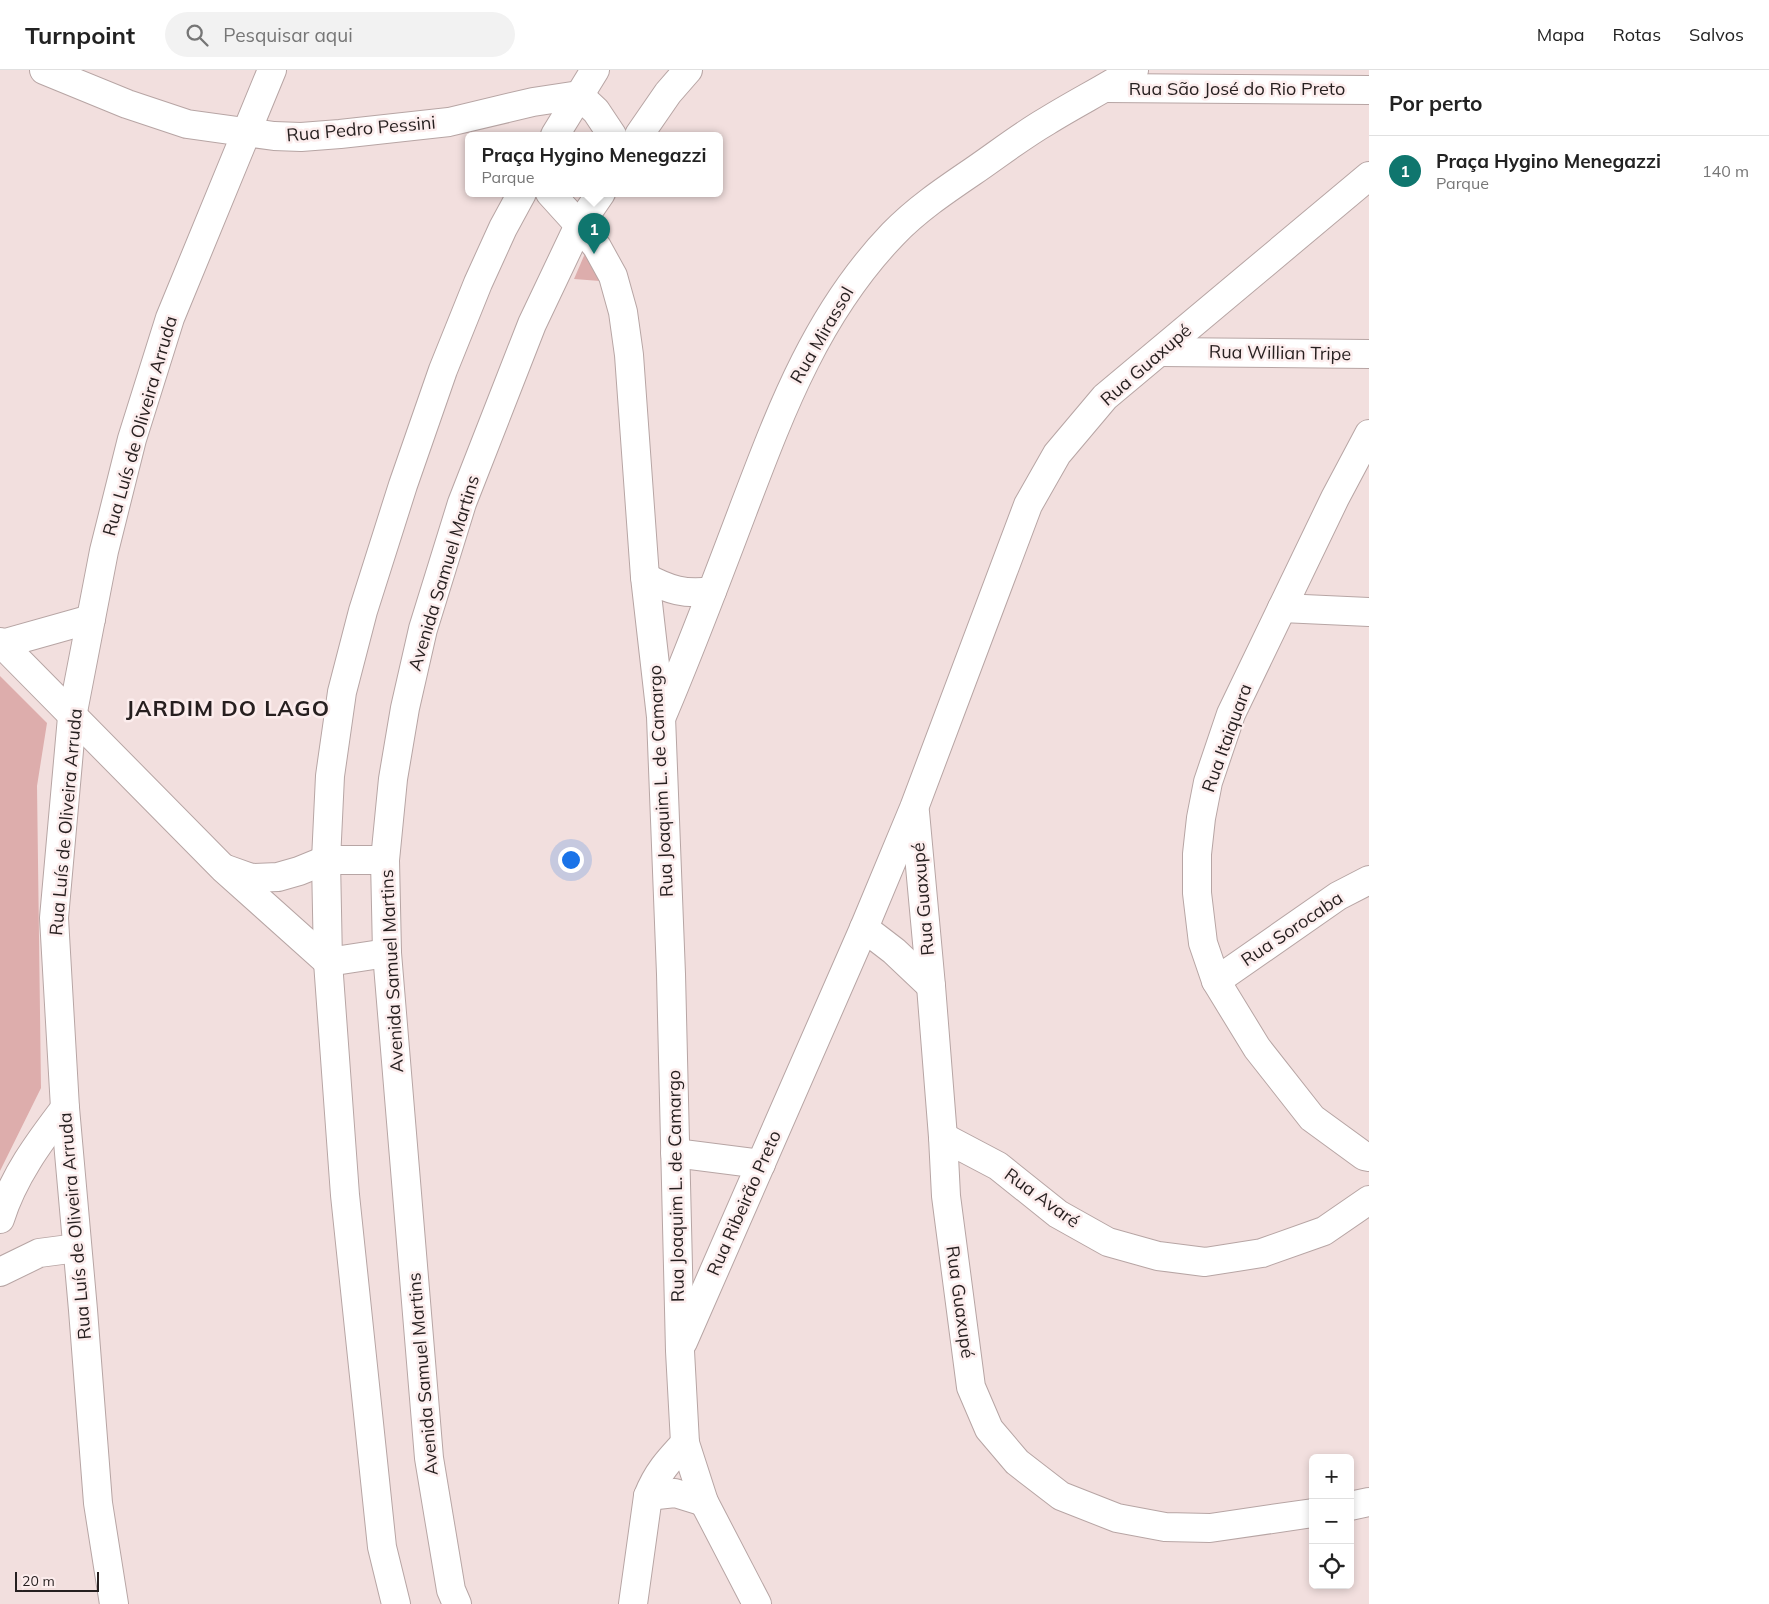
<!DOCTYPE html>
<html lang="pt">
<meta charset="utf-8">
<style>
body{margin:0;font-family:Mulish,sans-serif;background:#f2f2f2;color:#222}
.controls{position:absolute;right:15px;bottom:15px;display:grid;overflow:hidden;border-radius:8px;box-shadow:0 2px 8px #0003}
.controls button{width:45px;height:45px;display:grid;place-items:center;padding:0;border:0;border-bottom:1px solid #e0e0e0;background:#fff;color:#222;font:25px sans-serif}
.scale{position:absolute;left:15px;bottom:12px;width:84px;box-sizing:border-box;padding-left:5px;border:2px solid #261f1f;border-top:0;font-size:14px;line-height:18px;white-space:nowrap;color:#261f1f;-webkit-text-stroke:4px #fceded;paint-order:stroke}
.you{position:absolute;left:570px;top:789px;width:18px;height:18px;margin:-12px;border:4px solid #fff;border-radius:50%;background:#1a73e8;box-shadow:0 0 0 8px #1a73e833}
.badge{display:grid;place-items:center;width:32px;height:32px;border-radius:50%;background:#0f766e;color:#fff;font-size:16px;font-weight:700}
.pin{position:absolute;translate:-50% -41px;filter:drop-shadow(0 1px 2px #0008)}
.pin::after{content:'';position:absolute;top:26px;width:18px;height:15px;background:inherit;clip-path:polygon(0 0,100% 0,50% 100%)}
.popup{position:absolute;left:465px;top:62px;width:258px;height:65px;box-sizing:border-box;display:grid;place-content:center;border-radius:8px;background:#fff;filter:drop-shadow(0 1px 4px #0005);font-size:16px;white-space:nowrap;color:#767676}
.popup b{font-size:19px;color:#222}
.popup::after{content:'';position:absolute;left:50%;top:100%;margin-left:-10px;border:10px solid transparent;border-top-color:#fff}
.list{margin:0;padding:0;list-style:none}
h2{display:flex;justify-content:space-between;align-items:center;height:65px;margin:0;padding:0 20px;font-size:21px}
h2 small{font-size:16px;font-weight:400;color:#767676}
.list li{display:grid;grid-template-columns:32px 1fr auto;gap:15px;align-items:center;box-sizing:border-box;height:70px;padding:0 20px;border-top:1px solid #e0e0e0}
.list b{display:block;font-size:19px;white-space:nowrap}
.list p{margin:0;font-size:16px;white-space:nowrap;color:#767676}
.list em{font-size:16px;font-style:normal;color:#767676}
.icon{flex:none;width:28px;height:28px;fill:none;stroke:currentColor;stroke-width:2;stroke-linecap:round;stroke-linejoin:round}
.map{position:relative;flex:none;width:1369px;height:1534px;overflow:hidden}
header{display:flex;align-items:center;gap:30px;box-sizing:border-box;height:70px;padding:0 25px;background:#fff;border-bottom:1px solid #e0e0e0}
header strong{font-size:24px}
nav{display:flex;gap:28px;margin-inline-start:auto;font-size:18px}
.search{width:350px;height:45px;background:#f2f2f2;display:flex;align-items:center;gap:12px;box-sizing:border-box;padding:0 18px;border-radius:28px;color:#767676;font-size:19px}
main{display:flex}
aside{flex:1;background:#fff}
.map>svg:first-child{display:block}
</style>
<header>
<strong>Turnpoint</strong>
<div class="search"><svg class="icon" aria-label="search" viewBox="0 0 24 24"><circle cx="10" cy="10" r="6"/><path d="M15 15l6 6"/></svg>Pesquisar aqui</div>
<nav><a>Mapa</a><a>Rotas</a><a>Salvos</a></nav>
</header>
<main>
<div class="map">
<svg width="1369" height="1534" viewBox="0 0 1369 1534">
<rect width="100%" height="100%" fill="#f2dfde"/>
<g fill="#ddadac">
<polygon points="596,158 613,212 574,209"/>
<polygon points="0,606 47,653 37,716 41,1018 0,1101"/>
</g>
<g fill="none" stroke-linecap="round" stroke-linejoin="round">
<g stroke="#b7a5a4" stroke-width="30">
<g id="minor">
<polyline points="44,0 127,34 187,54 274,66 301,67 340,64 449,52 533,32 579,25"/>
<polyline points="1106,18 1369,20"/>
<polyline points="579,155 597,177 613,206 623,242 629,285 645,507 661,647 671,904 680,1281 685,1373 704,1432 757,1534"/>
<polyline points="1161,282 1369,284"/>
<polyline points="1369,364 1335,428 1231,644 1208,712 1201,748 1197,784 1197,823 1203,873 1216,911 1257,978 1312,1048 1364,1086 1369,1087"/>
<path d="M645,507c24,13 40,18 67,14"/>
<polyline points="1282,538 1369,542"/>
<polyline points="0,572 223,798 328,892 387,883"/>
<polyline points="2,574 91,549"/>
<path d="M662,646c29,-68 55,-137 81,-206 38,-100 74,-197 150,-276 23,-24 51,-43 79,-62 25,-17 49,-36 75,-51 29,-18 59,-33 87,-51"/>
<polyline points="915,742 931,916 943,1067 946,1126 971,1317 989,1359 1017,1392 1061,1426 1117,1448 1165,1457 1210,1458 1313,1443"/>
<polyline points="226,799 251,808 278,807 299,801 326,790 385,790"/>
<polyline points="864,858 894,881 931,916"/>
<polyline points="1216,911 1338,826 1369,810"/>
<polyline points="943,1067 998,1096 1058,1144 1108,1172 1158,1186 1205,1192 1262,1183 1324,1161 1369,1130"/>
<polyline points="675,1083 761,1094"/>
<path d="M0,1149c13,-42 39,-77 65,-111"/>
<polyline points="0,1202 39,1183 77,1178"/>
<polyline points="683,1272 864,858 914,738 1028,435 1057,384 1105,327 1369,106"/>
<polyline points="648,1426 675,1423 704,1432"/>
<polyline points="1350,1436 1369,1432"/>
<polyline points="114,1534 98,1433 83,1240 65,1038 54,848 72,647 104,481 132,369 170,248 272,0"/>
<path d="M633,1534l15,-108c9,-23 21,-36 37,-53"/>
</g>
</g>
<g stroke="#b7a5a4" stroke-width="30">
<g id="major">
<polyline points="579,25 596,41 612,65"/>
<polyline points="555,65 595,0"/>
<polyline points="639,65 668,23 688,0"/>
<polyline points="550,123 579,155"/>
<polyline points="396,1534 382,1477 345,1125 328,892 326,790 330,706 342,622 363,541 403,415 443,300 478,213 503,158 522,123"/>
<polyline points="457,1534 451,1520 429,1388 387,883 385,790 393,709 405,638 423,559 462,433 532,254 579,155 601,123"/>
</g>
</g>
<use href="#minor" stroke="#fff" stroke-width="28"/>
<use href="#major" stroke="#fff" stroke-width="28"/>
</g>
<g text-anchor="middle" stroke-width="5" stroke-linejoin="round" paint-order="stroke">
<g font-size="18" fill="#261f1f" stroke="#fceded">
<text x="1237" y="25">Rua São José do Rio Preto</text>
<text transform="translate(361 59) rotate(-5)" y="6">Rua Pedro Pessini</text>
<text transform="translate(822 265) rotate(-60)" y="6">Rua Mirassol</text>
<text transform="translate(1280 283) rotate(1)" y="6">Rua Willian Tripe</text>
<text transform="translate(1146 295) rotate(-41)" y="6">Rua Guaxupé</text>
<text transform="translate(140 356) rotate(-74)" y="6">Rua Luís de Oliveira Arruda</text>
<text transform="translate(444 503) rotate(-73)" y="6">Avenida Samuel Martins</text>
<text transform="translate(1227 668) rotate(-70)" y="6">Rua Itaiquara</text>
<text transform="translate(661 711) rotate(-93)" y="6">Rua Joaquim L. de Camargo</text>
<text transform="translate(66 752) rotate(-85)" y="6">Rua Luís de Oliveira Arruda</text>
<text transform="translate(923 829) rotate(-95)" y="6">Rua Guaxupé</text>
<text transform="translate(1292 859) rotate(-34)" y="6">Rua Sorocaba</text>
<text transform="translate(392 901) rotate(-93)" y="6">Avenida Samuel Martins</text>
<text transform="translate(676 1116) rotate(-91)" y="6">Rua Joaquim L. de Camargo</text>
<text transform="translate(1042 1128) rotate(36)" y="6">Rua Avaré</text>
<text transform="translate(744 1133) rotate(-66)" y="6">Rua Ribeirão Preto</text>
<text transform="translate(75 1156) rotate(-95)" y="6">Rua Luís de Oliveira Arruda</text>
<text transform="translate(960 1232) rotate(82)" y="6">Rua Guaxupé</text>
<text transform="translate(423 1304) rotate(-95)" y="6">Avenida Samuel Martins</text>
</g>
<g font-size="22" font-weight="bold" letter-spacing="1" fill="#261f1f" stroke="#fceded">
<text x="228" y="646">JARDIM DO LAGO</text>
</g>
</g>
</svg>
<div class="controls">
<button>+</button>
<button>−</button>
<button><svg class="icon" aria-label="locate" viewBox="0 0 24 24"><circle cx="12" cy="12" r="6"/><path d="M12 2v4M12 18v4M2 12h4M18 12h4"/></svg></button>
</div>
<div class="scale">20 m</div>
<div class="you"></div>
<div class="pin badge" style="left:594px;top:184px">1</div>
<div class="popup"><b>Praça Hygino Menegazzi</b>Parque</div>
</div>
<aside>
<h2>Por perto<small></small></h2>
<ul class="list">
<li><span class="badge">1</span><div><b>Praça Hygino Menegazzi</b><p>Parque</p></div><em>140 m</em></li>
</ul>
</aside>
</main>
